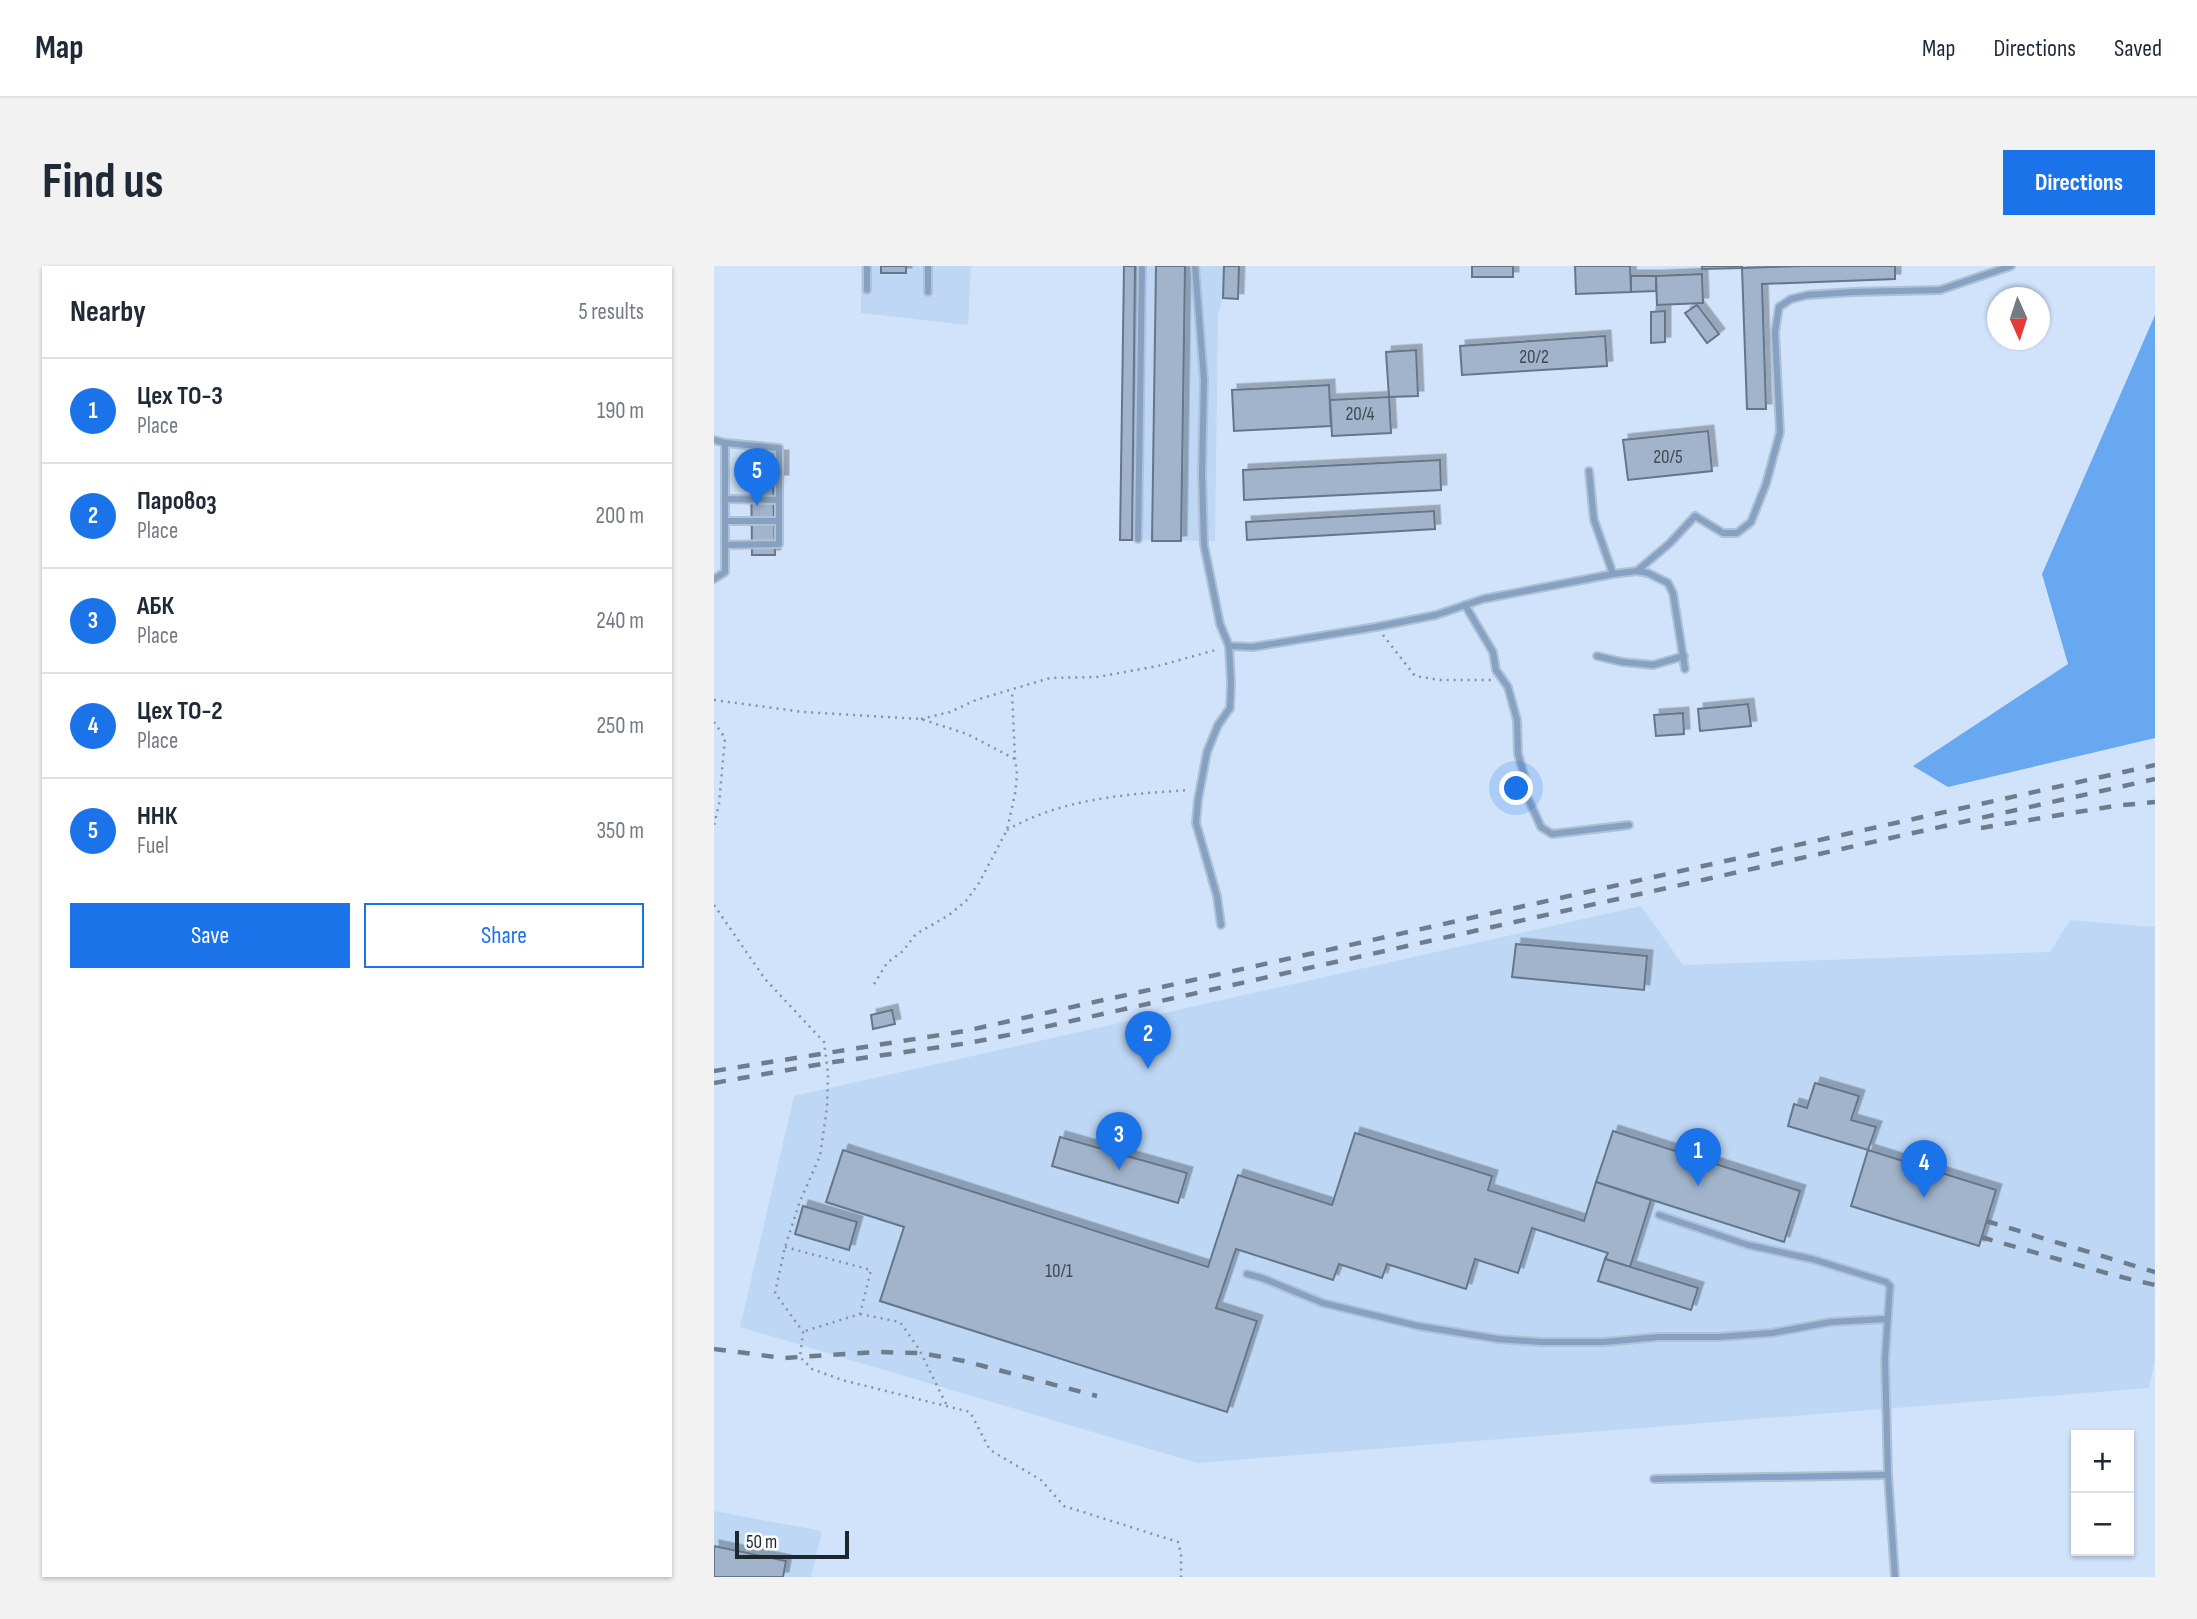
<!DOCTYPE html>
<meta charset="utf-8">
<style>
body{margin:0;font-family:"Sofia Sans Condensed",sans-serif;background:#f2f2f3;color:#1f2937}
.controls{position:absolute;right:21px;bottom:21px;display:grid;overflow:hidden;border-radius:0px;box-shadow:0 2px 5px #0004}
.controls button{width:63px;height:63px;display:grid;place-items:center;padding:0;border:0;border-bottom:2px solid #e0e1e3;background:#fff;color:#1f2937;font:35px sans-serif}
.compass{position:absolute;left:1273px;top:21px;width:63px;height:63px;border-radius:50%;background:#fff;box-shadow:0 2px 5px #0004;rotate:177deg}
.scale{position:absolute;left:21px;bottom:18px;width:114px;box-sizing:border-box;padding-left:7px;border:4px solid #1e262e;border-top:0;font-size:19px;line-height:24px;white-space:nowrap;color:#1e262e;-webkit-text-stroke:5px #fff;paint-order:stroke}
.you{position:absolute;left:803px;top:523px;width:24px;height:24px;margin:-18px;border:5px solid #fff;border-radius:50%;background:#1a73e8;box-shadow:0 0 0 10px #1a73e833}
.badge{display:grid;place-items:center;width:46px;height:46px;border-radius:50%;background:#1a73e8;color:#fff;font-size:23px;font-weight:700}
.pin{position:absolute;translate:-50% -58px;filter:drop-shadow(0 2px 4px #0008)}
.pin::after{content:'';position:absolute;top:37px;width:24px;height:21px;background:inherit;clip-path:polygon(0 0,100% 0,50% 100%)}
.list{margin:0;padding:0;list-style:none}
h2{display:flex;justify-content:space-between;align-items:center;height:91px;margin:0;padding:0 28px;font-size:30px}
h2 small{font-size:23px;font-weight:400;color:#747a83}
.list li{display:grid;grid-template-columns:46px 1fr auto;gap:21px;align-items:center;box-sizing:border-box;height:105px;padding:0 28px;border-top:2px solid #e0e1e3}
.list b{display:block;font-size:26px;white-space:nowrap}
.list p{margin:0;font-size:23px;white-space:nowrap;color:#747a83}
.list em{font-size:23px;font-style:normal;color:#747a83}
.actions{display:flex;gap:14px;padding:21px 28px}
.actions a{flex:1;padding:16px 0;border:2px solid #1a73e8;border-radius:0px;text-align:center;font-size:24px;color:#1a73e8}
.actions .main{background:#1a73e8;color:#fff}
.map{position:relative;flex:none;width:1441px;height:1311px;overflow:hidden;border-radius:0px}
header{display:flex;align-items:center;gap:42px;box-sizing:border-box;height:98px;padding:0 35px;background:#fff;border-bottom:2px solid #e0e1e3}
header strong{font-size:33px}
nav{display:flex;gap:38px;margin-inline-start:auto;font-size:24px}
.intro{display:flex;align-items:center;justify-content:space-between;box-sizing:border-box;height:168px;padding:0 42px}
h1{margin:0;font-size:49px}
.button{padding:18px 32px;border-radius:0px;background:#1a73e8;color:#fff;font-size:24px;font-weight:700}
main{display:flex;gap:42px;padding:0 42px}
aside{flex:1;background:#fff;border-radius:0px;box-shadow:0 2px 5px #0004}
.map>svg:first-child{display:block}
</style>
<header>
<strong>Map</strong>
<nav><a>Map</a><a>Directions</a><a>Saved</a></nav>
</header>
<div class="intro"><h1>Find us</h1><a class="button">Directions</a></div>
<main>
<aside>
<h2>Nearby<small>5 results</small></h2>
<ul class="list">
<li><span class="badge">1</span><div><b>Цех ТО-3</b><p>Place</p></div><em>190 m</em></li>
<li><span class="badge">2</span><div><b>Паровоз</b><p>Place</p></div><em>200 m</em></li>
<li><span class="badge">3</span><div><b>АБК</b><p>Place</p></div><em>240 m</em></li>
<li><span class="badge">4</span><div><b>Цех ТО-2</b><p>Place</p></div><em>250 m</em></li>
<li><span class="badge">5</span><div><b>ННК</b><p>Fuel</p></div><em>350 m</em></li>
</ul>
<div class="actions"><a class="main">Save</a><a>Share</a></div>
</aside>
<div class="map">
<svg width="1441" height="1311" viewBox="0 0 1441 1311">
<defs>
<filter id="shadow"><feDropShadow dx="5.5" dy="-5.5" stdDeviation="0" flood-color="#0004"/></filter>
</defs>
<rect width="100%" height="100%" fill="#d0e3fb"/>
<g fill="#bed7f4">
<polygon points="147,0 257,0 254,59 147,47"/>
<polygon points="410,0 525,0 524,33 509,32 504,48 501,275 406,274"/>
<polygon points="927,640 969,699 1336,686 1356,654 1441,661 1441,1093 1435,1122 483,1197 26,1061 80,830"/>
<polygon points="0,1245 108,1265 97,1311 0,1311"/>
</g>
<polygon fill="#68a8f1" points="1441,49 1441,472 1234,521 1199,500 1354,398 1328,308"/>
<g fill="#a1b4cb" stroke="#65768b" stroke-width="2" filter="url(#shadow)">
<rect x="167" y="0" width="25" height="7"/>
<polygon points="410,0 421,0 418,274 406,274"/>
<polygon points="442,0 471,0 467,275 438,275"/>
<polygon points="510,0 525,0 524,33 509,32"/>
<rect x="758" y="0" width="41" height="11"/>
<polygon points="861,0 916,0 917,26 862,28"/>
<polygon points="988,0 1028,0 1028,2 988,3"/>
<polygon points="1088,0 1181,0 1181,13 1048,18 1052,143 1033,143 1028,2"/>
<polygon points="988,8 989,37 943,39 942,10"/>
<polygon points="917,10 942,10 942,25 917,26"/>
<polygon points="983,39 1005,68 993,77 971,47"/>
<polygon points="951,45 951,76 937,77 937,46"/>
<polygon points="891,70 893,100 748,109 746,80"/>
<polygon points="702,84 704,130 675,131 672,86"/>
<polygon points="615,119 617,160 520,165 518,124"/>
<polygon points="675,131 677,167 618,170 616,134"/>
<polygon points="994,165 998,205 914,214 909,174"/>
<polygon points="37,190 69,190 69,214 59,214 61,289 38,289"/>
<polygon points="726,194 727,224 530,234 529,204"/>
<polygon points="720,245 721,263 533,274 532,256"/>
<polygon points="1034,438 1037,460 986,465 984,443"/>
<polygon points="969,447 970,468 942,470 940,449"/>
<polygon points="802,678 933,690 930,724 798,711"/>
<polygon points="178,744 181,758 159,763 157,749"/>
<polygon points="1101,817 1145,830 1137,854 1162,861 1154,884 1074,860 1080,838 1093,842"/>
<polygon points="899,865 1086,925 1070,976 882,916"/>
<polygon points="641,867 778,910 774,924 870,955 882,916 937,934 916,1001 891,993 894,987 818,962 804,1007 761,993 752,1023 673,998 668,1012 625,998 619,1014 522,983 502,1042 543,1055 513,1146 166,1035 190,961 112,936 129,884 494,1001 524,909 618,939"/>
<polygon points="346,871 473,907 464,937 338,900"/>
<polygon points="1154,884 1282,924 1265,980 1137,940"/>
<polygon points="89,940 143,956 135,984 81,968"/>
<polygon points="891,993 984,1022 977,1044 884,1015"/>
<polygon points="0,1280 72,1295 69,1311 0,1311"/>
</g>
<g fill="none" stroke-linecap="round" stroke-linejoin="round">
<g stroke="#b0c1d6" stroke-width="10">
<g id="service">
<polyline points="481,0 490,114 488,208 490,279 506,358 515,380 517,418 516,442 504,459 493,486 484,534 482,557 503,630 507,659"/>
<polyline points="153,24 153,0"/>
<polyline points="214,26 214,0"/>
<polyline points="0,174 11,177 11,306 0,313"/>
<polyline points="875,205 880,254 899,308"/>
<polyline points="11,233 65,234"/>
<polyline points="11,255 65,255"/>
<polyline points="424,273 428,0"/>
<polyline points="11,279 65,278 65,182 11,177"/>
<polyline points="923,305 956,277 981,250 1009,267 1023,267 1037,256 1052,218 1066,166 1061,66 1065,41 1077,33 1094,29 1139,26 1226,24 1297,0"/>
<polyline points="751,339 779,386 782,404 794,421 803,454 804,488 811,512 813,530 827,561 838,568 915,559"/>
<polyline points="515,380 539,381 662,361 722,349 769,333 899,308 923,305 934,307 954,317 959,327 971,403"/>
<polyline points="883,390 908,396 939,399 970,390"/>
<polyline points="945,949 1034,979 1098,993 1172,1016 1176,1020 1171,1093 1174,1209 1181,1311"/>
<polyline points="533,1008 548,1012 609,1037 704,1060 784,1073 827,1076 890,1076 945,1071 1003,1071 1058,1067 1117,1056 1172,1053"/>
<polyline points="940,1213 1174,1209"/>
</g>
</g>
<g stroke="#8492a3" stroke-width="2.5" stroke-dasharray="2 5" stroke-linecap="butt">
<polyline points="669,369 701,410 726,414 778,414"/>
<polyline points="0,434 89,446 207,453 253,468 301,493"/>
<polyline points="207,453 236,446 262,434 336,412 383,411 444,400 505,383"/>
<polyline points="0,456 11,472 5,538 0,559"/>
<path d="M293,564c56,-32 121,-36 183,-40"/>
<polyline points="0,639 51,713 110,776 114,807 113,842 106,890 86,935 71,981 61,1027 89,1066 86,1091 98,1103 128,1114 256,1146 276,1184 327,1214 350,1240 464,1276 467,1287 467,1311"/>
<polyline points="160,718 173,697 189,685 202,668 235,649 252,635 265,617 293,564 301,528 303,508 301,493 298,425"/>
<polyline points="71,981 157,1004 146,1048 91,1065"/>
<polyline points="146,1048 186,1056 205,1083 233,1140"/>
</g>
<use href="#service" stroke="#86a1c2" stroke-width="6"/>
<g stroke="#6f7c8b" stroke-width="4.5" stroke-dasharray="12 12" stroke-linecap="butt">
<polyline points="1267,562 1400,540 1441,536"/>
<polyline points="0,805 251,765 1441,499"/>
<polyline points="0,817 113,797 255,777 299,768 1441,513"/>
<polyline points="1272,955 1441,1006"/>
<polyline points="1267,971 1399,1009 1441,1019"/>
<polyline points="0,1083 70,1092 162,1086 207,1087 250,1095 383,1130"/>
</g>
</g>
<g text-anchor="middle" stroke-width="5" stroke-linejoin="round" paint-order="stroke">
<g font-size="19" fill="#3f4a55">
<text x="820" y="97">20/2</text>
<text x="646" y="154">20/4</text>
<text x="954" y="197">20/5</text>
<text x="345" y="1011">10/1</text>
</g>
</g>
</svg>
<div class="controls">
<button>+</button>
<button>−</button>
</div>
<svg class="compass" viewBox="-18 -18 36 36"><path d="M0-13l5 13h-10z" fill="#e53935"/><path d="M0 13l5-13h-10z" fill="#747a83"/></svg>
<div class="scale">50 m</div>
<div class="you"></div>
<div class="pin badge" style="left:984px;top:920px">1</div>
<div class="pin badge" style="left:434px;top:803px">2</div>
<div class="pin badge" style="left:405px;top:904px">3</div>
<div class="pin badge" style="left:1210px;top:932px">4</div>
<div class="pin badge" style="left:43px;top:240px">5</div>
</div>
</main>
